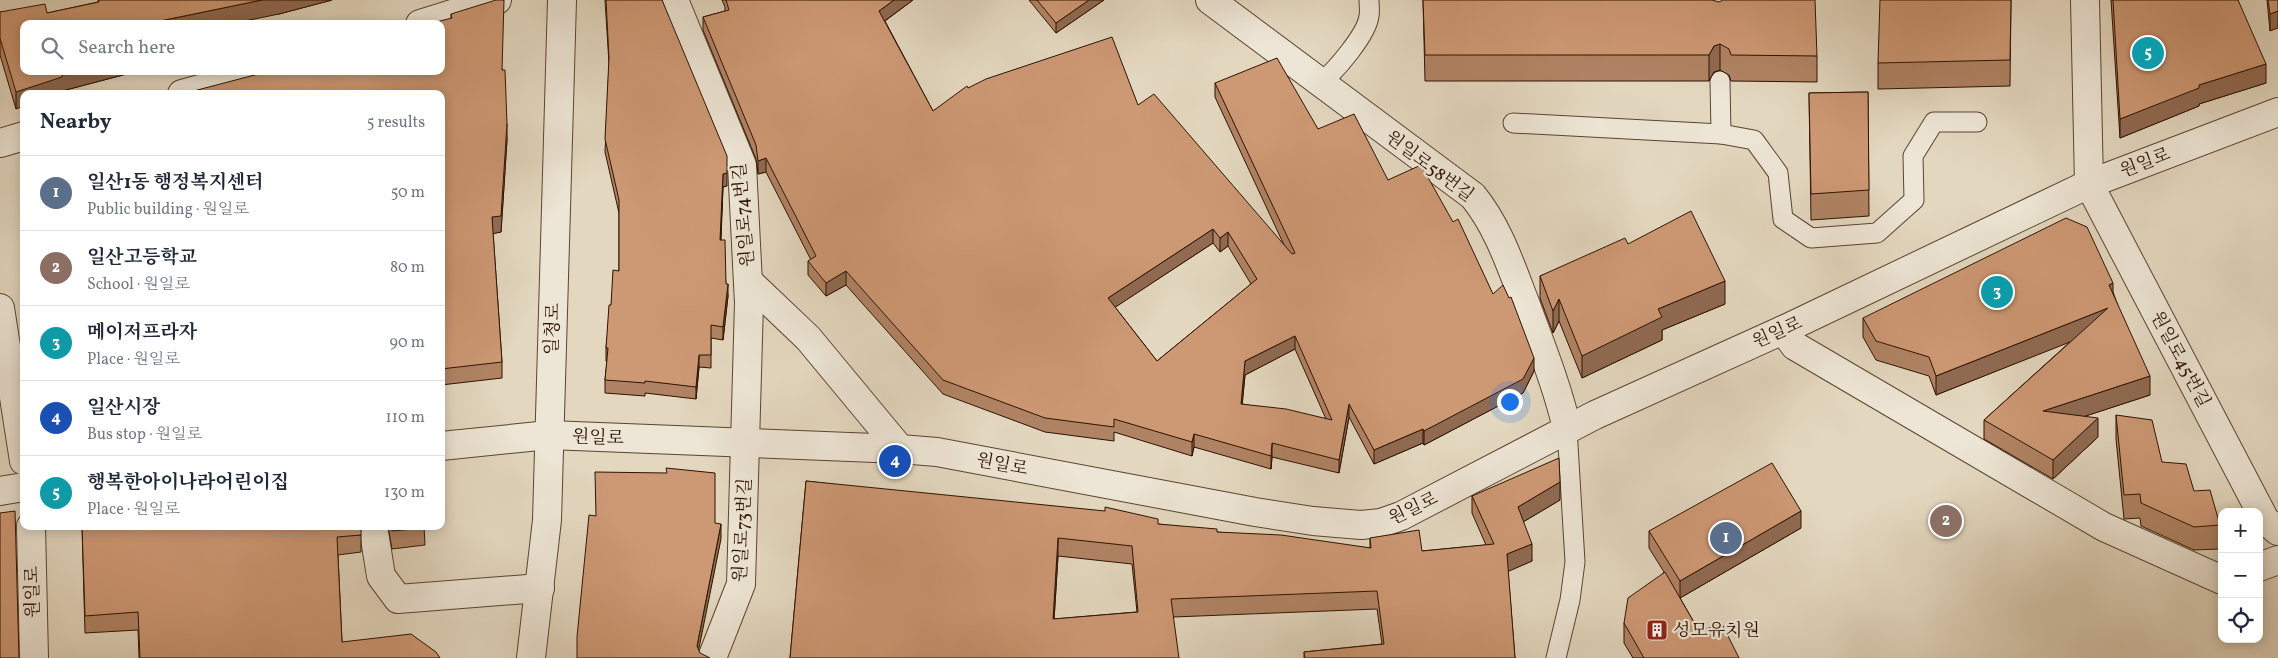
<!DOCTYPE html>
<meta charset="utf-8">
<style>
body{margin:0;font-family:Vollkorn,"Noto Serif KR",serif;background:#f6f6f7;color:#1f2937}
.controls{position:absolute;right:15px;bottom:15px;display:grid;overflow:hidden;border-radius:10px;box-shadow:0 2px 12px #0003}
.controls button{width:45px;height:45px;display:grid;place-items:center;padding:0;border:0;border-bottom:1px solid #e0e1e3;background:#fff;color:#1f2937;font:25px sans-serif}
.you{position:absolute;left:1509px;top:401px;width:18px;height:18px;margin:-12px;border:4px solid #fff;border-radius:50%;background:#1a73e8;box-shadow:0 0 0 8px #1a73e833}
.badge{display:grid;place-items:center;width:32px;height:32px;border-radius:50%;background:#2563eb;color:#fff;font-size:16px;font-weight:700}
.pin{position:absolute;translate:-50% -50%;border:2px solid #fff;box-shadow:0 1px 5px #0006}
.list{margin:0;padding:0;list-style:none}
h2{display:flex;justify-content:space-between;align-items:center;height:65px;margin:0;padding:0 20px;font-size:21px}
h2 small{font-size:16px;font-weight:400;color:#747a83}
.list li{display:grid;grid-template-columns:32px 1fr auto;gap:15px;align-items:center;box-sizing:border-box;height:75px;padding:0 20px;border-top:1px solid #e0e1e3}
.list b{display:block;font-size:19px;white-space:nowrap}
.list p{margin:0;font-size:16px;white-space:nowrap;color:#747a83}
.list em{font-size:16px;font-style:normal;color:#747a83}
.icon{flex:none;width:28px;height:28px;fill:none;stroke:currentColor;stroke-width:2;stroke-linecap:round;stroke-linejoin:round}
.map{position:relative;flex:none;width:2278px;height:658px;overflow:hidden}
.search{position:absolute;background:#fff;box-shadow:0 2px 12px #0003;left:20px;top:20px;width:425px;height:55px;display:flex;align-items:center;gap:12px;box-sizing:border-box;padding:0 18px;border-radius:10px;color:#747a83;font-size:19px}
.panel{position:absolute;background:#fff;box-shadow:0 2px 12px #0003;left:20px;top:90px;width:425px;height:440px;border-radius:10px}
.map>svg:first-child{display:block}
</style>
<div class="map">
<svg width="2278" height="658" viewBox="0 0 2278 658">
<rect width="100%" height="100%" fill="#e3d7bf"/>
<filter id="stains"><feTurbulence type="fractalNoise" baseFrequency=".004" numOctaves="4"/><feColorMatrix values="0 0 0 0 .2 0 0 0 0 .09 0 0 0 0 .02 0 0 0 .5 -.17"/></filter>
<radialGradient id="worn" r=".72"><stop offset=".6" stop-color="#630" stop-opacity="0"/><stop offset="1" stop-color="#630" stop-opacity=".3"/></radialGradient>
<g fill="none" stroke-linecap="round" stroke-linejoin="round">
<g stroke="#5b4430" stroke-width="21">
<g id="service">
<polyline points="1720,81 1721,134"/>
<path d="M1320,83c15,-11 47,-49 49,-67 1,-5 0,-11 0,-16"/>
<polyline points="1513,123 1721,134 1754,140 1778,173 1783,219 1811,238 1877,233 1914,200 1913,156 1934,122 1977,122"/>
<polyline points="1556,658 1570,600 1575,562 1567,428"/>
</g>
</g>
<g stroke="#5b4430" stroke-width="30">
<g id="minor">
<polyline points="674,0 742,165 749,303 741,584 712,658"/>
<path d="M1210,0l263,196c26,32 38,71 53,109 15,41 31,81 41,123"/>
<polyline points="2085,0 2089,184 2265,520 2278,531"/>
<polyline points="420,24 497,0"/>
<polyline points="182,94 265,71"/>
<polyline points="0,143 24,136"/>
<polyline points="748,281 808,338 900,449"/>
<polyline points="0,308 24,461"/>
<polyline points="1783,330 1795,346 2104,527 2222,580"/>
<polyline points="31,526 34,658"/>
<polyline points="373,526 381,576 398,599 540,588"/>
<polyline points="2259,567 2278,560"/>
</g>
</g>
<g stroke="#5b4430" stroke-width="30">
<g id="tertiary">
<polyline points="441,446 549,435 900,449 937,452 1255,512 1313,521 1361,525 1381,523 1401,516 1595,415 1783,330 2089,184 2278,112"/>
<polyline points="0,491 24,487"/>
<polyline points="531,658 547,520 562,0"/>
</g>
</g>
<use href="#service" stroke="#ede5d5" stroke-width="19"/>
<use href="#minor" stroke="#ede5d5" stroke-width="28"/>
<use href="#tertiary" stroke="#ede5d5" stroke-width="28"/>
</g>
<g fill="#b08364" stroke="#2e1301" fill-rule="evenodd">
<polygon points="98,0 332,0 279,14 24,24 24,71 138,71 62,91 62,94 24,94 16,109 0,55 0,12 47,13 98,2"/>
<polygon points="605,0 662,0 727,186 723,187 721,240 726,284 728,296 723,340 711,338 711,368 699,367 696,399 645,393 645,396 605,393 605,380 607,361 606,361 606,348 611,305 619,271 619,213 605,152 609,64"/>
<path d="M722,0h191l-28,21 48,90 35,-23 170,17 146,140 -69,-148v-14l103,46 70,51 105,114 41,77 -11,22 -99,52 -1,-2 -49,21 -25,-47 -10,56 -67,-16 -1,12 -77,-22 -2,9 -78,-24v9l-69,-9 -102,-38 -97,-109 -20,11 -18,-21v-14l3,-1 -45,-88 -8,2 -2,-15 -53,-129v-13l22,-6v-4zM1213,243l7,9 8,-6 23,38 -94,77 -42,-54zM1295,349l31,70 -84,-15 3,-29z"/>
<polygon points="1029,0 1104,0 1056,33"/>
<polygon points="1423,0 1817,56 1817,82 1731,81 1729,75 1720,70 1714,72 1709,81 1425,81"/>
<polygon points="2011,0 2010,86 1878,89 1878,63"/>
<polygon points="2111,0 2238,0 2266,83 2199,104 2199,106 2120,138"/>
<polygon points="2267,0 2278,0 2270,31"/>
<polygon points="451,14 503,70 507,140 501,232 493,233 502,362 502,378 441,385 441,94 186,93 441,71 451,18"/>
<polygon points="1868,92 1869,216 1811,220 1809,93"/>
<polygon points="1628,244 1725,304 1662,330 1662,340 1582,378 1559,321 1553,333 1540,298 1540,276"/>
<polygon points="2113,292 2150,395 2085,416 2098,437 2053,479 1984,439 1984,420 2071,341 1936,395 1929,376 1876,360 1863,337 1863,318"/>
<polygon points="2116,415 2162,462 2194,491 2220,525 2220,549 2194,550 2141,526 2140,518 2124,519 2116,439"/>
<path d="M806,481l352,43 59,8 153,16v-10l52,13 64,-6 -14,-32v-17l88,4 -37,22 9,39 -24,10 7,87h-211v-6l78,-8 -5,-35 -204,8 -383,41zM1058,556l74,8 5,48 -83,7z"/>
<polygon points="82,526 361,535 361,552 338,555 342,642 440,658 139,658 138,630 85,633"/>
<polygon points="388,526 424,526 425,545 392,549"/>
<polygon points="1801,528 1680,598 1699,631 1739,658 1633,658 1624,643 1624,623 1664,572 1649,548 1649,531"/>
</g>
<g fill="#906a51" stroke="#2e1301">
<polygon points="262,0 332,0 279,14 230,24 160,24 160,21"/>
<polygon points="894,0 913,0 879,25 879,11"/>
<polygon points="1089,0 1104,0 1056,33 1056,23"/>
<polygon points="2278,11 2278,28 2270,31 2270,14"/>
<polygon points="1720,44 1720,70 1714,72 1709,81 1709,55 1714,46"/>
<polygon points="2266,64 2266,83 2199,104 2199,106 2120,138 2120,119 2199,85"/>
<polygon points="71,71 138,71 62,91 62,94 24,94 24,106 16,109 16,92 62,74"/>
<polygon points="507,124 507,140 501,232 492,234 492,217"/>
<polygon points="766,158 766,172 758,174 758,161"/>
<polygon points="727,173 727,186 723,187 720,253 723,174"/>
<polygon points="1213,229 1213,243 1108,312 1108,298"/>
<polygon points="1228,232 1228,246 1220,252 1220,238"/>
<polygon points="846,271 846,285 826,296 826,283"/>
<polygon points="1725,281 1725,304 1662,330 1662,340 1582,378 1582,356 1658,309"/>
<polygon points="2113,283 2113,302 2109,285"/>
<polygon points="728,284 728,296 723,340 723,327"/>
<polygon points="1559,299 1559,321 1553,333 1553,311"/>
<polygon points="2108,308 2108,327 1936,395 1936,376"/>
<polygon points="1295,336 1295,349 1245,375 1241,418 1241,404 1245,361"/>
<polygon points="699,355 699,367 696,399 696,387"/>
<polygon points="1534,358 1534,371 1523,393 1424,445 1424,431"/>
<polygon points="2150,376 2150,395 2043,430 2043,411"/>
<polygon points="1349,404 1349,417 1339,473 1339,460"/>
<polygon points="2098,418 2098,437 2053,479 2053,460"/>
<polygon points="1423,429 1423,443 1374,464 1374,450"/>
<polygon points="1194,434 1194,447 1192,456 1192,442"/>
<polygon points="1272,443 1272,457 1271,469 1271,456"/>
<polygon points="1560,482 1560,500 1518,525 1518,507"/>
<polygon points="1801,511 1801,528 1680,598 1680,581"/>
<polygon points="721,524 721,539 697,658 697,646"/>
<polygon points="1058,538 1058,556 1053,637 1053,619"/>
<polygon points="1532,544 1532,561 1507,572 1507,554"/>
</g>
<g fill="#cd9874" stroke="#2e1301" fill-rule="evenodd">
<polygon points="99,0 262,0 160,21 161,24 24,24 24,71 71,71 62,74 62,77 16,92 0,38 0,12 45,4 47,13 99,2"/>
<polygon points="496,0 504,0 502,70 505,70 507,124 501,216 492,217 502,362 441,369 441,94 165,94 164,93 174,91 186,93 270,71 441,71 441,24 428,24 452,18 451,14"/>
<polygon points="606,0 662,0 727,156 727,173 723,174 720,240 725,240 726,284 728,284 723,327 711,325 711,355 699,355 696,387 645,381 645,383 605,380 608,348 606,348 609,305 611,305 613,270 619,271 619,200 605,139 609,58"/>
<path d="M726,0h168l-15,11 54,100 34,-25 1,2 18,-9 126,-42 26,68 16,-11 138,160 3,-1 -80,-170 62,-25 41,71 36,-15 34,66 33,-15 32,57 5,-3 35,75 10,-9 6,13 2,-1 23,61 -11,21 -99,52 -1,-2 -49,21 -25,-46 -10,56 -67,-17 -1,13 -77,-22 -2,8 -78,-23v8l-69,-9 -102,-38 -97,-109 -20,12 -18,-22 8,-5 -50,-98 -8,3 -2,-16 -53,-128 26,-7zM1213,229l7,9 8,-6 29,47 -100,82 -49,-63zM1295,336l37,84 -46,-11 -45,-5 4,-43z"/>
<polygon points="1037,0 1089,0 1056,23"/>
<polygon points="1423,0 1712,0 1719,2 1723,0 1815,0 1817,56 1731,55 1729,49 1720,44 1714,46 1709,55 1425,55"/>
<polygon points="1880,0 2011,0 2010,60 1878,63"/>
<polygon points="2113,0 2238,0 2266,64 2199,85 2199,88 2120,119"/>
<polygon points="2268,0 2278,0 2278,11 2270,14"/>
<polygon points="1868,92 1869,190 1811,194 1809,93"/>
<polygon points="1691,211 1725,281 1658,309 1662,317 1582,356 1559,299 1553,311 1540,276 1625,238 1628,244"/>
<polygon points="2066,218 2087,227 2113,283 2109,285 2150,376 2043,411 2098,418 2053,460 1984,420 2108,308 1936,376 1929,357 1876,341 1863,318"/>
<polygon points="2116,415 2152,420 2162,462 2186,464 2194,491 2210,490 2220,525 2194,527 2141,503 2140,494 2124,495"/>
<path d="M1559,458l1,24 -42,25 14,37 -25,10 8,104h-210l-1,-6 80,-8 -7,-53 -206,8 8,59h-389l16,-177 299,30v-4l53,12v5l59,5v3l64,3 90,13 -1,-10 49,-8 3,21 72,-7 -22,-48zM1058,538l74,8 6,66 -85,7z"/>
<polygon points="1772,463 1801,511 1680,581 1649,531"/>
<polygon points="666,468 715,473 715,523 721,524 697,646 700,653 710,658 577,658 577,637 589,515 596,516 595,472 667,473"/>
<polygon points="15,511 19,658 0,658 0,513"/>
<polygon points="82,526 361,526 361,535 337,537 342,642 411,634 436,652 440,658 140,658 138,612 85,616"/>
<polygon points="391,526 424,526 425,528 392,531"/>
<polygon points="1665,572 1699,631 1722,624 1739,658 1644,658 1624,623 1628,598"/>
</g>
<defs>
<g id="building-square" transform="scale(1.125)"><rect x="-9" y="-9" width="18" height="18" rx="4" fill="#8f2418" stroke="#ede5d5"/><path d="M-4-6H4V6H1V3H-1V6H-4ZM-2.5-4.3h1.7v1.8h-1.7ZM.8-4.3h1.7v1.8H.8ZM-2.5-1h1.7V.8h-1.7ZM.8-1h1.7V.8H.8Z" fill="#fff"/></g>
</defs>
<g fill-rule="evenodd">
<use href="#building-square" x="1657" y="630"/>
</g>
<g text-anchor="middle" stroke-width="4.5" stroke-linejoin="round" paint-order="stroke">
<g font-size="18" fill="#2e1301" stroke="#ede5d5">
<text transform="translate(2145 162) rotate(-21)" y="6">원일로</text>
<text transform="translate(1430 166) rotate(37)" y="6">원일로58번길</text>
<text transform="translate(743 215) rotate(-95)" y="6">원일로74번길</text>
<text transform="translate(552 329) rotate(-88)" y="6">일청로</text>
<text transform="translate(1777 332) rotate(-24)" y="6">원일로</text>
<text transform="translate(2181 359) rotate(62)" y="6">원일로45번길</text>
<text transform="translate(598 437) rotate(2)" y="6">원일로</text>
<text transform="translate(1002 464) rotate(11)" y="6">원일로</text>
<text transform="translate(1413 508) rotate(-26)" y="6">원일로</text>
<text transform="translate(742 530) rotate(-87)" y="6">원일로73번길</text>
<text transform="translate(32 592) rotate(-91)" y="6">원일로</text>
</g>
<g font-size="18" fill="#2e1301" stroke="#ede5d5" text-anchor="start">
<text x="1673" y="636">성모유치원</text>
</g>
</g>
<rect width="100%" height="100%" filter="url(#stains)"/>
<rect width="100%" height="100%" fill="url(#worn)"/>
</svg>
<div class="controls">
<button>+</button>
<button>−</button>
<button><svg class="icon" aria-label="locate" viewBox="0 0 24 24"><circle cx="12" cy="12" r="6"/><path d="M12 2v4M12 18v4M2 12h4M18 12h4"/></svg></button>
</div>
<div class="you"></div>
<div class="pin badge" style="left:1726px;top:538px;background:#5c6f8a">1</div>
<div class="pin badge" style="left:1946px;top:521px;background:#8d6e63">2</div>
<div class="pin badge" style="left:1997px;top:292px;background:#0f9aa8">3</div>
<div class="pin badge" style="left:895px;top:461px;background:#1a4fb4">4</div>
<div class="pin badge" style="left:2148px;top:53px;background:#0f9aa8">5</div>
<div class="search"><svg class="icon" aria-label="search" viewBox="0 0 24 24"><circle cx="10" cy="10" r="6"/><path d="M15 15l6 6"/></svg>Search here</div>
<section class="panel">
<h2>Nearby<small>5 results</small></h2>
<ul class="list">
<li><span class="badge" style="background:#5c6f8a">1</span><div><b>일산1동 행정복지센터</b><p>Public building · 원일로</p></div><em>50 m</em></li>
<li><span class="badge" style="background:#8d6e63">2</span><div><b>일산고등학교</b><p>School · 원일로</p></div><em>80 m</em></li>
<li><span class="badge" style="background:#0f9aa8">3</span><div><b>메이저프라자</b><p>Place · 원일로</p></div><em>90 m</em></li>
<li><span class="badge" style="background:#1a4fb4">4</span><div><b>일산시장</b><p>Bus stop · 원일로</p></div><em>110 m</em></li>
<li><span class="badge" style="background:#0f9aa8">5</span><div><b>행복한아이나라어린이집</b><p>Place · 원일로</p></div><em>130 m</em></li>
</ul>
</section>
</div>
